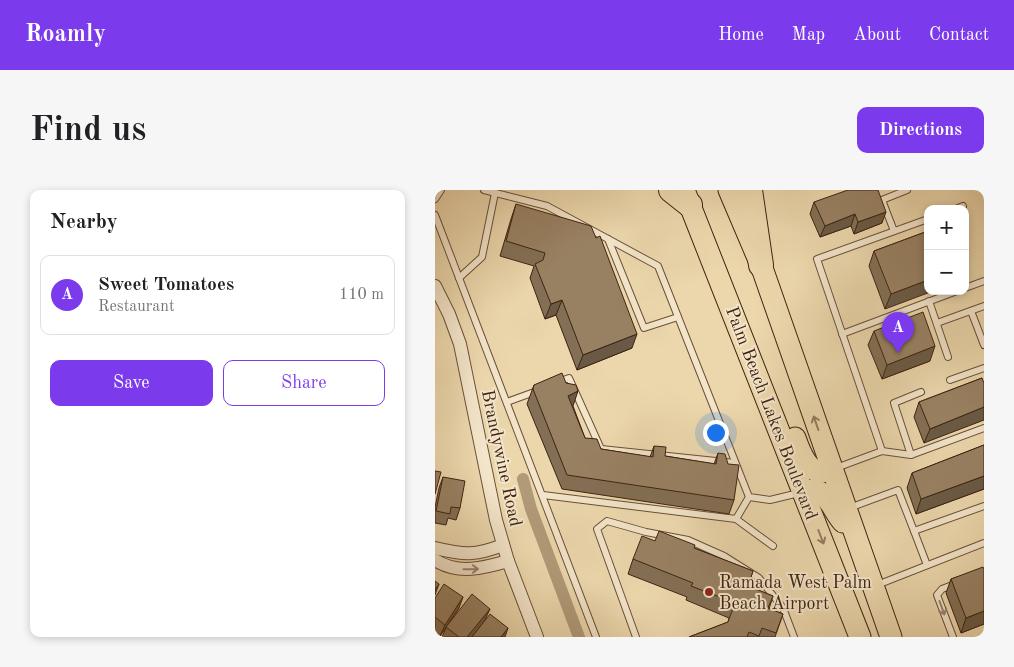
<!DOCTYPE html>
<meta charset="utf-8">
<style>
body{margin:0;font-family:"Old Standard TT",serif;background:#f6f6f6;color:#202124}
.controls{position:absolute;right:15px;top:15px;display:grid;overflow:hidden;border-radius:10px;box-shadow:0 2px 8px #0003}
.controls button{width:45px;height:45px;display:grid;place-items:center;padding:0;border:0;border-bottom:1px solid #e0e0e0;background:#fff;color:#202124;font:25px sans-serif}
.you{position:absolute;left:280px;top:242px;width:18px;height:18px;margin:-12px;border:4px solid #fff;border-radius:50%;background:#1a73e8;box-shadow:0 0 0 8px #1a73e833}
.badge{display:grid;place-items:center;width:32px;height:32px;border-radius:50%;background:#7c3aed;color:#fff;font-size:16px;font-weight:700}
.pin{position:absolute;translate:-50% -41px;filter:drop-shadow(0 1px 2px #0008)}
.pin::after{content:'';position:absolute;top:26px;width:18px;height:15px;background:inherit;clip-path:polygon(0 0,100% 0,50% 100%)}
.list{margin:0;padding:0;list-style:none}
h2{display:flex;justify-content:space-between;align-items:center;height:65px;margin:0;padding:0 20px;font-size:21px}
h2 small{font-size:16px;font-weight:400;color:#757577}
.list li{display:grid;grid-template-columns:32px 1fr auto;gap:15px;align-items:center;box-sizing:border-box;height:80px;margin:0 10px 10px;padding:0 10px;border:1px solid #e0e0e0;border-radius:10px}
.list b{display:block;font-size:19px;white-space:nowrap}
.list p{margin:0;font-size:16px;white-space:nowrap;color:#757577}
.list em{font-size:16px;font-style:normal;color:#757577}
.actions{display:flex;gap:10px;padding:15px 20px}
.actions a{flex:1;padding:11px 0;border:1px solid #7c3aed;border-radius:10px;text-align:center;font-size:18px;color:#7c3aed}
.actions .main{background:#7c3aed;color:#fff}
.map{position:relative;flex:none;width:549px;height:447px;overflow:hidden;border-radius:10px}
header{display:flex;align-items:center;gap:30px;box-sizing:border-box;height:70px;padding:0 25px;background:#7c3aed;color:#fff}
header strong{font-size:24px}
nav{display:flex;gap:28px;margin-inline-start:auto;font-size:18px}
.intro{display:flex;align-items:center;justify-content:space-between;box-sizing:border-box;height:120px;padding:0 30px}
h1{margin:0;font-size:35px}
.button{padding:12px 22px;border-radius:10px;background:#7c3aed;color:#fff;font-size:18px;font-weight:700}
main{display:flex;gap:30px;padding:0 30px}
aside{flex:1;background:#fff;border-radius:10px;box-shadow:0 2px 8px #0003}
.map>svg:first-child{display:block}
</style>
<header>
<strong>Roamly</strong>
<nav><a>Home</a><a>Map</a><a>About</a><a>Contact</a></nav>
</header>
<div class="intro"><h1>Find us</h1><a class="button">Directions</a></div>
<main>
<aside>
<h2>Nearby<small></small></h2>
<ul class="list">
<li><span class="badge">A</span><div><b>Sweet Tomatoes</b><p>Restaurant</p></div><em>110 m</em></li>
</ul>
<div class="actions"><a class="main">Save</a><a>Share</a></div>
</aside>
<div class="map">
<svg width="549" height="447" viewBox="0 0 549 447">
<rect width="100%" height="100%" fill="#ecd7ad"/>
<filter id="stains"><feTurbulence type="fractalNoise" baseFrequency=".004" numOctaves="4"/><feColorMatrix values="0 0 0 0 .2 0 0 0 0 .09 0 0 0 0 .02 0 0 0 .5 -.17"/></filter>
<radialGradient id="worn" r=".72"><stop offset=".6" stop-color="#630" stop-opacity="0"/><stop offset="1" stop-color="#630" stop-opacity=".3"/></radialGradient>
<g fill="none" stroke-linecap="round" stroke-linejoin="round">
<polyline stroke="#b19a78" stroke-width="12" points="88,289 96,319 144,447"/>
<g stroke="#6a5039" stroke-width="8">
<g id="service">
<polyline points="49,0 112,16 223,76 314,307 335,310 364,303"/>
<polyline points="0,9 6,0"/>
<polyline points="521,19 528,16"/>
<polyline points="0,25 161,447"/>
<polyline points="459,41 447,10 472,0"/>
<polyline points="173,49 209,138 243,127"/>
<polyline points="24,88 47,67 60,3"/>
<polyline points="530,98 549,91"/>
<polyline points="494,111 513,167"/>
<polyline points="536,121 549,155"/>
<polyline points="502,133 549,116"/>
<polyline points="407,144 522,101"/>
<polyline points="515,190 549,178"/>
<polyline points="123,192 134,188 166,259 300,273"/>
<polyline points="72,212 102,201"/>
<polyline points="447,261 382,69 493,29"/>
<polyline points="476,265 459,213 486,202"/>
<polyline points="401,278 447,261 476,265 549,238"/>
<polyline points="108,305 301,329 314,307"/>
<polyline points="414,318 463,300 479,341"/>
<polyline points="301,329 338,356"/>
<polyline points="492,375 479,341 549,316"/>
<polyline points="442,395 549,353"/>
<polyline points="201,447 162,339 172,331 211,342 253,350 289,366 324,388 348,418 359,447"/>
<polyline points="518,447 502,405 507,399 520,394"/>
</g>
</g>
<g stroke="#6a5039" stroke-width="14">
<g id="minor">
<polyline points="0,96 14,124 25,154 61,330 73,371 102,447"/>
<path d="M0,358c29,7 40,8 68,-3"/>
<path d="M0,370c23,15 49,8 73,1"/>
</g>
</g>
<g stroke="#3e2312" stroke-width="23">
<g id="primary">
<polyline points="249,0 425,447"/>
<polyline points="294,0 326,75 456,447"/>
<path d="M360,248c4,11 11,33 26,34 3,0 8,-2 11,-3"/>
<path d="M368,302c24,-8 27,15 40,30"/>
</g>
</g>
<g stroke="#3e2312" stroke-width="26">
<g id="motorway">
<polyline points="236,0 255,15"/>
<polyline points="315,0 326,75"/>
</g>
</g>
<use href="#service" stroke="#f3e5ca" stroke-width="6"/>
<use href="#minor" stroke="#f3e5ca" stroke-width="12"/>
<use href="#primary" stroke="#ecd7ad" stroke-width="21"/>
<use href="#motorway" stroke="#ecd7ad" stroke-width="24"/>
</g>
<g fill="#836f55" stroke="#3e2312">
<polygon points="379,12 447,33 419,44 416,36 385,47 375,24"/>
<polygon points="81,14 197,158 142,180 121,125 110,129 95,88 99,76 65,66 76,29"/>
<polygon points="493,41 450,119 434,76 439,61"/>
<polygon points="439,141 495,171 447,189 433,155"/>
<polygon points="547,188 489,253 479,227 484,212"/>
<polygon points="99,195 138,216 150,248 166,259 215,267 219,256 230,266 279,274 283,263 299,310 294,324 127,299 92,214"/>
<polygon points="549,255 549,299 481,324 472,298 477,283"/>
<polygon points="8,287 25,318 21,330 13,328 11,335 0,333 0,317 4,298"/>
<polygon points="220,351 259,358 318,381 313,396 338,406 334,419 348,424 340,447 254,447 293,432 294,428 251,410 252,407 193,384 198,369"/>
<polygon points="549,379 549,434 526,443 511,403 516,389"/>
<polygon points="0,408 24,418 13,435 37,447 7,447 11,438 5,446 0,442"/>
</g>
<g fill="#6a5a45" stroke="#3e2312">
<polygon points="451,22 447,33 419,44 423,32"/>
<polygon points="420,24 416,36 385,47 390,36"/>
<polygon points="493,90 493,101 498,101 450,119 456,104"/>
<polygon points="127,110 121,125 110,129 116,114"/>
<polygon points="202,144 197,158 142,180 148,165"/>
<polygon points="500,156 495,171 447,189 452,175"/>
<polygon points="143,201 138,216 128,220 133,206"/>
<polygon points="549,217 549,230 489,253 495,239"/>
<polygon points="549,286 549,299 481,324 486,309"/>
<polygon points="4,394 0,405 0,400"/>
<polygon points="28,407 24,418 5,446 10,435"/>
<polygon points="55,419 50,430 37,447 32,447"/>
<polygon points="549,421 549,434 526,443 531,428"/>
<polygon points="73,438 70,447 66,447"/>
</g>
<g fill="#988163" stroke="#3e2312">
<polygon points="413,0 443,0 451,22 423,32 420,24 390,36 379,12"/>
<polygon points="81,14 156,36 161,48 165,46 202,144 148,165 127,110 116,114 100,74 108,70 110,63 71,51"/>
<polygon points="493,41 493,90 456,104 439,61"/>
<polygon points="488,122 500,156 452,175 439,141"/>
<polygon points="127,183 131,193 141,195 143,201 133,206 150,248 162,249 166,259 218,267 219,256 231,257 230,266 281,274 283,263 290,264 293,274 304,275 299,310 132,285 98,199 99,195"/>
<polygon points="547,188 549,193 549,217 495,239 484,212"/>
<polygon points="549,255 549,286 486,309 477,283"/>
<polygon points="0,281 6,282 0,304"/>
<polygon points="8,287 30,291 25,318 16,317 15,324 1,321"/>
<polygon points="224,341 260,355 259,358 318,381 313,396 338,406 333,418 348,424 341,443 327,438 324,446 314,442 312,447 254,447 293,432 300,413 256,396 258,393 198,369 207,346 220,351"/>
<polygon points="548,377 549,379 549,421 531,428 516,389"/>
<polygon points="0,391 4,394 0,400"/>
<polygon points="9,394 28,407 10,435 0,427 0,408"/>
<polygon points="37,404 55,419 32,447 24,447 11,437"/>
<polygon points="55,424 73,438 66,447 37,447"/>
</g>
<defs><path id="oneway-shaft" d="M-6 0H5M1.5-3L5.5 0L1.5 3" fill="none" stroke-width="1.6" stroke-linecap="round" stroke-linejoin="round" transform="scale(1.25)"/></defs>
<g stroke="#957d60">
<use href="#oneway-shaft" transform="translate(381 233) rotate(-109)"/>
<use href="#oneway-shaft" transform="translate(386 347) rotate(69)"/>
</g>
<g stroke="#98846e">
<use href="#oneway-shaft" transform="translate(36 379) rotate(-1)"/>
<use href="#oneway-shaft" transform="translate(507 418) rotate(70)"/>
</g>
<circle fill="#8f2418" stroke="#f3e5ca" stroke-width="2" cx="274" cy="402" r="5"/>
<g text-anchor="middle" stroke-width="4" stroke-linejoin="round" paint-order="stroke">
<g font-size="18" fill="#3e2312" stroke="#f3e5ca">
<text transform="translate(337 223) rotate(69)" y="6">Palm Beach Lakes Boulevard</text>
<text transform="translate(67 268) rotate(78)" y="6">Brandywine Road</text>
</g>
<g font-size="18" fill="#3e2312" stroke="#f3e5ca" text-anchor="start">
<text x="284" y="398">Ramada West Palm<tspan x="284" dy="21">Beach Airport</tspan></text>
</g>
</g>
<rect width="100%" height="100%" filter="url(#stains)"/>
<rect width="100%" height="100%" fill="url(#worn)"/>
</svg>
<div class="controls">
<button>+</button>
<button>−</button>
</div>
<div class="you"></div>
<div class="pin badge" style="left:463px;top:163px">A</div>
</div>
</main>
